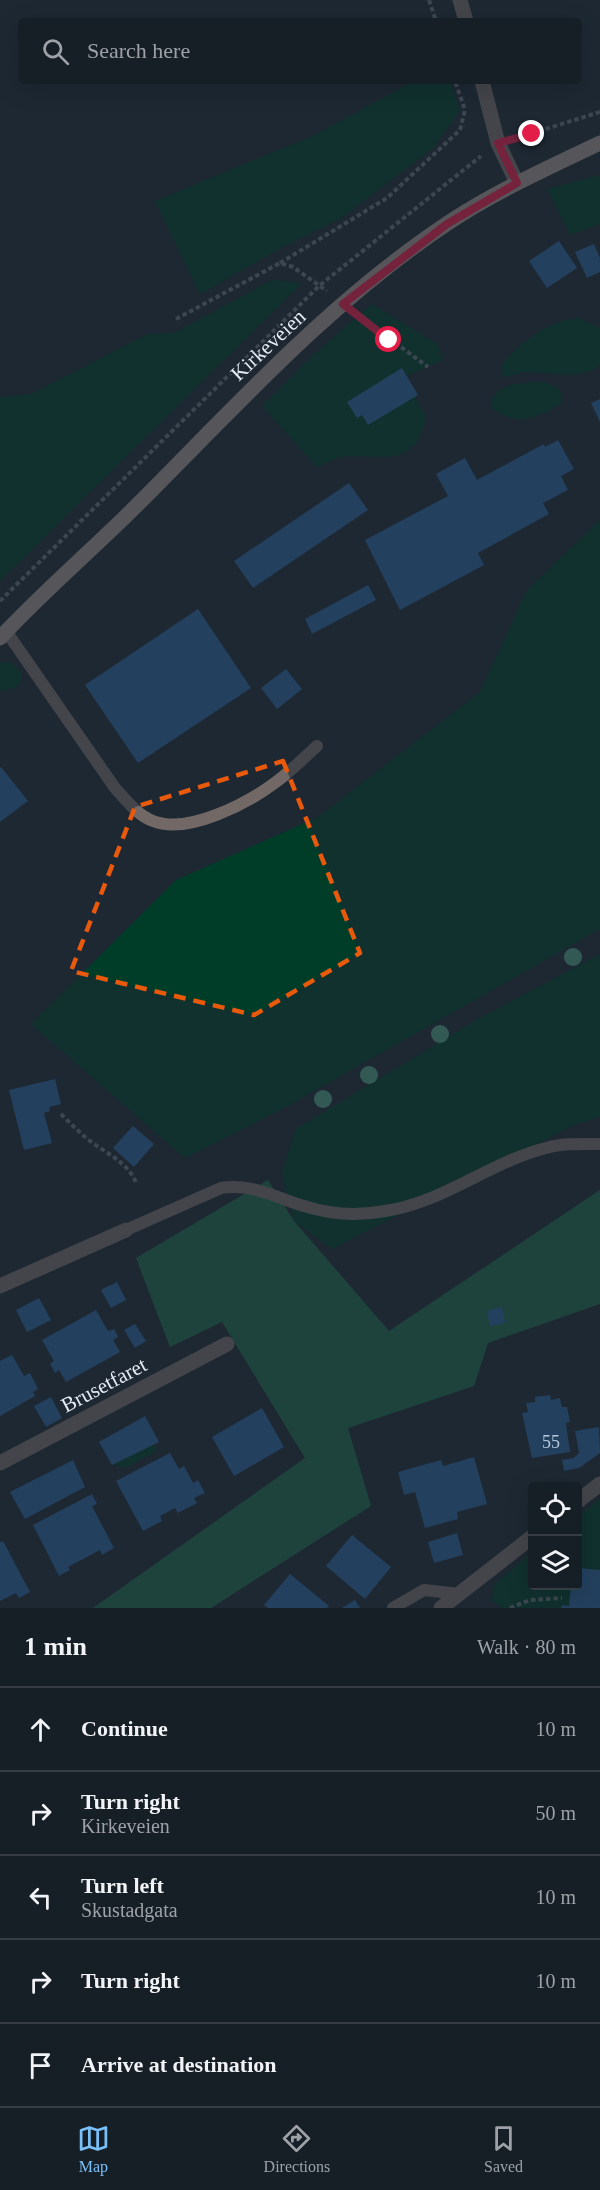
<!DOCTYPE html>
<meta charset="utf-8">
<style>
body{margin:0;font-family:"Times New Roman",serif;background:#232b32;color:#f1f3f6}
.controls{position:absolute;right:18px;bottom:18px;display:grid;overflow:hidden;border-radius:6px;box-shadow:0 6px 24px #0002}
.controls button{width:54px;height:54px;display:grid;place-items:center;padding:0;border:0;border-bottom:2px solid #353c43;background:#161e26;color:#f1f3f6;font:30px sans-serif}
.stop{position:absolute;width:18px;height:18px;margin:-14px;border:4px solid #e11d48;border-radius:50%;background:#fff}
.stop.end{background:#e11d48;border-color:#fff;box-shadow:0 2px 6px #0008}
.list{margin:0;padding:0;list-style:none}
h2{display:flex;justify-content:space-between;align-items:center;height:78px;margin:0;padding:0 24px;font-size:26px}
h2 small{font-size:20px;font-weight:400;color:#9ea2a7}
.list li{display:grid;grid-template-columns:39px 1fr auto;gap:18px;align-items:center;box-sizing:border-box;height:84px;padding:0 24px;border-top:2px solid #353c43}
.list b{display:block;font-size:22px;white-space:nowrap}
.list p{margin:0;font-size:20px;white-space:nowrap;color:#9ea2a7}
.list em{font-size:20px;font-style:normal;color:#9ea2a7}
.icon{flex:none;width:33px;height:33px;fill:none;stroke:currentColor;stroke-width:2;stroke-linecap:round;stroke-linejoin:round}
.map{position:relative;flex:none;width:600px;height:1608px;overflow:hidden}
.search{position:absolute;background:#161e26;box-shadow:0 6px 24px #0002;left:18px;right:18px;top:18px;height:66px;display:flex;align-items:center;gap:15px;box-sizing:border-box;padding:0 21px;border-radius:6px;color:#9ea2a7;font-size:22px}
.sheet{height:498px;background:#161e26}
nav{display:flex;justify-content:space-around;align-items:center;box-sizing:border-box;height:84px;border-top:2px solid #353c43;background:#161e26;font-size:16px;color:#9ea2a7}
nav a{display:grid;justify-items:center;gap:3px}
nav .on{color:#79bff8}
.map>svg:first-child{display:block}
</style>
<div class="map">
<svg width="600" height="1608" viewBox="0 0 600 1608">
<rect width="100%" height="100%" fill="#1e2833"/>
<g fill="#003d29">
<polygon points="414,81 450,81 460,111 432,149 340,219 283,247 200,294 155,201 315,135"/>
<polygon points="600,175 600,224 570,235 547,189"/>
<polygon points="272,280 302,283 0,581 0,397 31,394 148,334 174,333"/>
<path d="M372,304l65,40 6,16 -40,17 23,40c-12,53 -40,37 -83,40 -8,1 -18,7 -26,10l-55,-61 51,-51z"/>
<path d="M579,318l21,10v36c-19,18 -44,8 -68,8 -9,0 -19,3 -28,5l-3,-6 1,-7c19,-22 47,-44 77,-46z"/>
<path d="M545,382l14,7 3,5 -1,10c-26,15 -42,23 -69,4v-8c9,-19 34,-17 53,-18z"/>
<polygon points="600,520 600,929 286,1107 185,1158 31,1024 176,880 318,817 480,692 527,590"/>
<polygon points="11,662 21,672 21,681 15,688 0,691 0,663"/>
<polygon points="600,954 600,1117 574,1125 332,1249 294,1221 282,1173 296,1129 478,1019"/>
<polygon points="141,1420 157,1451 125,1468 114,1464 102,1441"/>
<polygon points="600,1499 600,1608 503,1608 492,1601 494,1585 532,1552 532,1586 578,1586 578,1517"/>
</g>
<polygon fill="#20654b" points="268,1180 294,1221 389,1331 600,1190 600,1304 488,1343 474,1386 348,1428 371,1506 211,1608 93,1608 305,1458 222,1322 170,1347 136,1258"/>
<g fill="#2c5d92">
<polygon points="559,241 577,268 547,288 529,261"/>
<polygon points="594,244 600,258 600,272 587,278 575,252"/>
<polygon points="402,368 418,395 368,425 362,415 357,418 347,402"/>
<polygon points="600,399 600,422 591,403"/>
<polygon points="558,440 574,469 561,476 568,490 543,503 549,514 478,553 484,565 400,610 365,540 448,496 436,474 465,458 477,480 544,444 545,447"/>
<polygon points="349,483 368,510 253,588 234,561"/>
<polygon points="368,585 376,600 312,634 305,619"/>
<polygon points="198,609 251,688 138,763 85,685"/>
<polygon points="286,669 302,689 277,709 261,688"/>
<polygon points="1,767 28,801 0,822 0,768"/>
<polygon points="55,1079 61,1104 49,1107 50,1111 44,1113 52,1143 24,1150 9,1090"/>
<polygon points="133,1126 154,1144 134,1167 113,1148"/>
<polygon points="117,1282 126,1300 111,1308 101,1290"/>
<polygon points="39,1298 51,1320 27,1332 16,1310"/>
<polygon points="502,1307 505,1323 490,1326 487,1311"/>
<polygon points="96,1310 108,1331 114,1329 118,1337 113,1340 120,1352 66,1382 59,1370 55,1373 50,1364 54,1361 42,1340"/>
<polygon points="135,1324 146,1341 135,1348 124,1330"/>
<polygon points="12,1355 24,1376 30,1373 38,1389 33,1392 35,1396 0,1416 0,1361"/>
<polygon points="550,1395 551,1400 560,1398 562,1407 567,1407 570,1422 566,1423 570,1452 532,1458 522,1413 528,1412 526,1403 535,1402 535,1397"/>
<polygon points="51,1397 62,1418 46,1427 34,1406"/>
<polygon points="262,1408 284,1447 234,1476 212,1437"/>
<polygon points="145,1416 159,1442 112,1465 99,1442"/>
<polygon points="599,1427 600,1453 579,1468 564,1471 562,1460 574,1458 579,1453 575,1431"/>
<polygon points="170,1453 179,1469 184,1466 193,1483 198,1480 205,1493 194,1498 197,1503 178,1513 175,1508 160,1516 162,1521 143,1531 116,1481"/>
<polygon points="474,1457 487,1504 457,1512 458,1519 425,1528 415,1492 404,1495 398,1472 441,1460 443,1466"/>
<polygon points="73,1460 85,1487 25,1519 10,1492"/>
<polygon points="92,1494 97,1504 92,1506 114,1548 102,1555 100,1550 68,1567 70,1570 59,1576 33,1525"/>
<polygon points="457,1533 463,1555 434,1563 428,1542"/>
<polygon points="352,1535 391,1567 365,1599 326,1566"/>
<polygon points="3,1541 30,1592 19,1598 16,1593 0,1601 0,1542"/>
<polygon points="578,1568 600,1570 600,1608 561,1608 562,1605 569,1606 571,1586 578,1586"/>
<polygon points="290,1574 329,1606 327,1608 268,1608 264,1605"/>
<polygon points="355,1600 360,1608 342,1608"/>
</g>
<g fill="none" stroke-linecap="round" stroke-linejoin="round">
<g stroke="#636c76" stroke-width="4" stroke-dasharray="4.5 3" stroke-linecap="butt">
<polyline points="429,0 436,21"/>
<polyline points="517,138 600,112"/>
<polyline points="280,263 387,198 460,130 465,110 455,81"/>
<polyline points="359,316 428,367"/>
<polyline points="176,319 280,263 293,267 327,291"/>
<polyline points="0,601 319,286 481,156"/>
<path d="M61,1114c11,11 21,21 33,30 16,11 33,19 42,38"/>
<polyline points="510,1608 530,1600 562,1598"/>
</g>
<g stroke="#726966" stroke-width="12">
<path d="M6,631l109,157c11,12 22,27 38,33 35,14 95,-18 123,-39 15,-11 28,-24 41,-36"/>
<path d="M126,1230l95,-42c31,-5 53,9 83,18 25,8 54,10 81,5 57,-8 105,-49 161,-63 17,-5 36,-4 54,-4"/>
<polyline points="393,1608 424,1590 459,1594"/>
</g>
<g stroke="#726966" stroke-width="15">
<polyline points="460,0 466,21"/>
<polyline points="482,81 498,143 517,183"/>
<polyline points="0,1286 126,1230"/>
<polyline points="0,1463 227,1344"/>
<polyline points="578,1501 600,1484"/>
<polyline points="441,1608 532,1537"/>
</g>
<path stroke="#9c8f8a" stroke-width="15" d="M0,638c40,-43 85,-82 127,-123 103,-102 199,-211 321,-292 48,-32 100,-55 152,-80"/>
</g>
<g fill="#4f967f">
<circle cx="573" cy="957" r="9"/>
<circle cx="440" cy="1034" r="9"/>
<circle cx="369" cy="1075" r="9"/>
<circle cx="323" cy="1099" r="9"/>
</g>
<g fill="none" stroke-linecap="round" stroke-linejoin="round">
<polyline stroke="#e11d48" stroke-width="8" points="389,340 343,304 447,224 517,183 498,143 532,134"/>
</g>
<path d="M0 0H600V1608H0ZM283,761l77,192 -106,62 -183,-44 64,-164z" fill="#1e2833" fill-opacity=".55" fill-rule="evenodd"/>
<path fill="none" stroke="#e8590c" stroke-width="4.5" stroke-dasharray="12 8" stroke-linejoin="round" d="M283,761l77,192 -106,62 -183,-44 64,-164z"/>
<g text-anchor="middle" stroke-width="4.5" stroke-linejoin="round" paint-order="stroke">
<g font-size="18" fill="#b6c8db">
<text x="551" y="1448">55</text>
</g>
<g font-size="21" fill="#e4ebf3" stroke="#1e2833">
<text transform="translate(268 345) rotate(-43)" y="7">Kirkeveien</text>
<text transform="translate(104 1385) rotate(-28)" y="7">Brusetfaret</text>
</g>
</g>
</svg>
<div class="controls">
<button><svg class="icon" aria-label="locate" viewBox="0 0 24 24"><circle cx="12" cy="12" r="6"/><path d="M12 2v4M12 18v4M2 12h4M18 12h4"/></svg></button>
<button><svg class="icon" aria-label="layers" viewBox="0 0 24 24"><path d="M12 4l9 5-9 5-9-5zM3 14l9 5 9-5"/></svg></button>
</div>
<div class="stop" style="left:389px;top:340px"></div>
<div class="stop end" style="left:532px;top:134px"></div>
<div class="search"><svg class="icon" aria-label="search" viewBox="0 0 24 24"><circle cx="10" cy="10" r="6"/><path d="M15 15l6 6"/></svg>Search here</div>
</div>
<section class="sheet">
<h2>1 min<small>Walk · 80 m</small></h2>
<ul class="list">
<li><svg class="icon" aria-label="ahead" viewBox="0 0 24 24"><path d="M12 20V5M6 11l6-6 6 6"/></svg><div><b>Continue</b></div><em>10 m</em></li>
<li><svg class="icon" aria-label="right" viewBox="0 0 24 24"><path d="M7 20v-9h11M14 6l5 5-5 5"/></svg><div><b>Turn right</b><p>Kirkeveien</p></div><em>50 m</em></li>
<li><svg class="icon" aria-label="left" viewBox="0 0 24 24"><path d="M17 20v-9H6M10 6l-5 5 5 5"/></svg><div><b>Turn left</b><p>Skustadgata</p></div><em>10 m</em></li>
<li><svg class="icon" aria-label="right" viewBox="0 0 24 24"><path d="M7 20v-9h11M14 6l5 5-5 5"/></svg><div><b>Turn right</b></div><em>10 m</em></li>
<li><svg class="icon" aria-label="arrive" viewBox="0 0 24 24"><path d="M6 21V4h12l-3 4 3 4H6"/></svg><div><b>Arrive at destination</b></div></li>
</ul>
</section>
<nav>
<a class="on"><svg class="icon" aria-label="map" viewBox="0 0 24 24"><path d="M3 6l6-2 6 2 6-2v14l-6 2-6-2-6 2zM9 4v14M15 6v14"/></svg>Map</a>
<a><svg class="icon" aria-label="directions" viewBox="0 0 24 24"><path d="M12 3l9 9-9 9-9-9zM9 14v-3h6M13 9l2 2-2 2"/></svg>Directions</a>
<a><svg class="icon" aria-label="saved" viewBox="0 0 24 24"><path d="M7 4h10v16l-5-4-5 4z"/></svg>Saved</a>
</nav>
